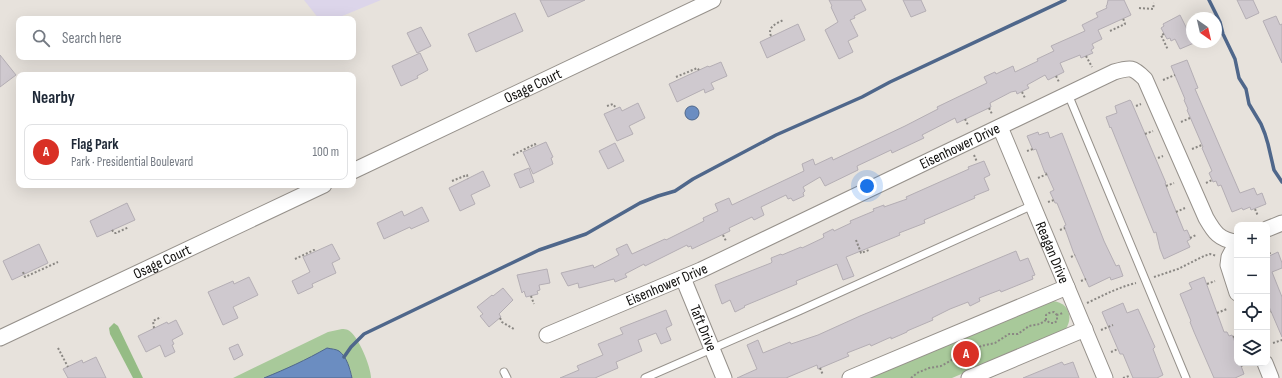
<!DOCTYPE html>
<meta charset="utf-8">
<style>
body{margin:0;font-family:"Sofia Sans Condensed",sans-serif;background:#f2f2f3;color:#1f2937}
.controls{position:absolute;right:12px;bottom:12px;display:grid;overflow:hidden;border-radius:8px;box-shadow:0 4px 16px #0002}
.controls button{width:36px;height:36px;display:grid;place-items:center;padding:0;border:0;border-bottom:1px solid #e0e1e3;background:#fff;color:#1f2937;font:20px sans-serif}
.compass{position:absolute;left:1186px;top:12px;width:36px;height:36px;border-radius:50%;background:#fff;box-shadow:0 4px 16px #0002;rotate:146deg}
.you{position:absolute;left:867px;top:186px;width:14px;height:14px;margin:-10px;border:3px solid #fff;border-radius:50%;background:#1a73e8;box-shadow:0 0 0 6px #1a73e833}
.badge{display:grid;place-items:center;width:26px;height:26px;border-radius:50%;background:#d93025;color:#fff;font-size:13px;font-weight:700}
.pin{position:absolute;translate:-50% -50%;border:2px solid #fff;box-shadow:0 1px 4px #0006}
.list{margin:0;padding:0;list-style:none}
h2{display:flex;justify-content:space-between;align-items:center;height:52px;margin:0;padding:0 16px;font-size:17px}
h2 small{font-size:13px;font-weight:400;color:#747a83}
.list li{display:grid;grid-template-columns:26px 1fr auto;gap:12px;align-items:center;box-sizing:border-box;height:56px;margin:0 8px 8px;padding:0 8px;border:1px solid #e0e1e3;border-radius:8px}
.list b{display:block;font-size:15px;white-space:nowrap}
.list p{margin:0;font-size:13px;white-space:nowrap;color:#747a83}
.list em{font-size:13px;font-style:normal;color:#747a83}
.icon{flex:none;width:22px;height:22px;fill:none;stroke:currentColor;stroke-width:2;stroke-linecap:round;stroke-linejoin:round}
.map{position:relative;flex:none;width:1282px;height:378px;overflow:hidden}
.search{position:absolute;background:#fff;box-shadow:0 4px 16px #0002;left:16px;top:16px;width:340px;height:44px;display:flex;align-items:center;gap:10px;box-sizing:border-box;padding:0 14px;border-radius:8px;color:#747a83;font-size:15px}
.panel{position:absolute;background:#fff;box-shadow:0 4px 16px #0002;left:16px;top:72px;width:340px;height:116px;border-radius:8px}
.map>svg:first-child{display:block}
</style>
<div class="map">
<svg width="1282" height="378" viewBox="0 0 1282 378">
<rect width="100%" height="100%" fill="#e7e2dc"/>
<polygon fill="#dcd5ea" points="304,0 381,0 335,19 319,19"/>
<g fill="#a8c99a">
<path d="M1052,301c17,1 22,17 13,29l-113,48h-87z"/>
<path d="M342,329c2,0 4,0 6,1 10,5 23,37 23,48h-19l-2,-10 -23,-20 -18,10 -21,11 -24,9h-31l95,-46z"/>
</g>
<polygon fill="#95bc85" points="114,323 118,326 143,378 133,378 110,334 109,328"/>
<g fill="#6b8dc1" stroke="#4f678b">
<circle cx="692" cy="113" r="7"/>
<path d="M327,348c4,1 9,1 12,3 8,6 11,18 13,27h-88c22,-9 42,-18 63,-30z"/>
</g>
<g fill="none" stroke-linecap="round" stroke-linejoin="round">
<g stroke="#4f678b" stroke-width="3.5">
<polyline points="1209,0 1220,22 1223,34 1235,59 1239,78 1246,89 1249,104 1261,124 1265,134 1268,144 1274,170 1282,182"/>
<polyline points="344,357 351,347 364,334 539,250 586,234 640,203 658,196 675,191 693,179 776,135 862,97 890,82 1065,0"/>
</g>
</g>
<g fill="#cfc9cf" stroke="#b4aeb4">
<polygon points="540,0 585,0 548,17"/>
<polygon points="829,0 861,0 866,10 854,16 855,18 850,20 858,36 848,41 853,52 839,59 825,30 838,22 831,7 832,6"/>
<polygon points="903,0 921,0 926,11 911,17"/>
<polygon points="1108,0 1124,0 1131,15 1098,30 1102,39 1092,44 1094,48 1091,50 1093,53 1081,58 1080,55 1060,63 1064,72 1048,80 1045,75 1027,85 1029,88 1017,94 1016,91 1011,92 990,103 991,107 957,123 955,118 922,135 924,138 892,153 891,150 857,166 858,170 825,186 820,177 803,187 805,191 803,193 804,196 793,201 791,198 788,199 786,195 761,207 764,215 754,220 752,217 729,228 730,231 692,249 691,246 688,247 687,245 645,266 644,264 625,274 627,277 615,282 614,279 579,288 578,283 568,286 561,273 593,265 594,268 619,255 616,249 627,244 632,254 665,239 666,240 704,221 703,218 718,211 715,204 729,198 732,205 804,171 802,164 813,159 815,165 832,157 833,160 905,126 938,109 937,107 987,83 984,77 995,72 996,74 1013,66 1015,72 1038,61 1037,59 1054,51 1051,46 1085,31 1082,25 1098,17 1096,13 1107,8 1106,6 1107,5"/>
<polygon points="1237,0 1253,0 1259,13 1246,19"/>
<polygon points="515,13 523,31 476,52 468,34"/>
<polygon points="1180,15 1192,39 1192,42 1194,43 1180,49 1175,39 1171,41 1170,38 1167,39 1161,28 1164,26 1163,24"/>
<polygon points="1276,16 1280,25 1282,24 1282,63 1263,21"/>
<polygon points="798,24 805,40 767,58 760,42"/>
<polygon points="421,27 431,46 417,53 407,33"/>
<polygon points="420,53 428,70 417,76 418,78 401,86 392,66"/>
<polygon points="0,55 16,75 0,87"/>
<polygon points="1187,60 1198,88 1195,89 1240,193 1254,188 1257,195 1262,193 1266,204 1251,210 1250,207 1243,210 1242,208 1232,212 1221,185 1218,186 1216,181 1213,182 1209,173 1212,171 1202,148 1203,147 1187,110 1188,109 1184,100 1185,99 1171,66"/>
<polygon points="721,62 727,76 711,83 714,89 705,93 704,89 677,102 669,84 708,66 709,67"/>
<polygon points="1130,100 1131,101 1166,183 1165,183 1169,194 1184,231 1187,230 1191,239 1187,241 1190,247 1164,259 1160,249 1156,232 1154,233 1111,127 1110,128 1106,117 1117,113 1115,106"/>
<polygon points="638,103 645,118 629,126 633,134 617,141 604,114 620,107 622,111"/>
<polygon points="1038,132 1039,135 1048,132 1050,138 1062,133 1104,241 1116,266 1119,265 1123,276 1111,280 1110,277 1089,287 1073,251 1064,226 1066,225 1057,203 1055,203 1050,192 1054,190 1046,172 1045,173 1036,149 1033,150 1027,136"/>
<polygon points="546,142 553,157 551,158 553,164 533,174 523,152"/>
<polygon points="615,143 624,161 608,169 599,151"/>
<polygon points="984,161 990,175 984,178 989,190 974,196 975,198 924,220 925,223 899,233 900,235 846,257 854,276 843,280 837,264 796,281 797,284 744,306 745,307 735,312 730,300 722,304 715,285 771,263 772,262 771,258 781,254 782,255 801,247 802,248 823,238 824,237 823,234 833,229 834,231 851,223 850,221 874,211 873,209 884,205 884,207 907,199 906,197 969,169 968,167"/>
<polygon points="529,168 534,182 520,188 514,174"/>
<polygon points="483,171 490,186 471,195 475,204 460,211 449,188"/>
<polygon points="127,203 135,220 97,237 90,221"/>
<polygon points="422,207 429,221 411,229 410,227 384,239 377,223 402,211 404,216"/>
<polygon points="39,244 48,263 12,280 3,261"/>
<polygon points="332,244 340,259 332,263 336,273 312,284 313,287 298,294 292,281 310,272 303,257"/>
<polygon points="1016,251 1020,261 1028,258 1035,275 1032,276 1033,279 1001,292 1000,290 979,298 980,301 970,306 968,302 950,309 932,318 933,320 907,331 907,332 891,339 891,337 871,346 870,344 847,353 849,356 818,369 817,365 786,378 737,378 757,369 747,345 758,340 763,353 790,342 791,344 818,335 860,316"/>
<polygon points="1278,252 1282,263 1282,268 1272,272 1282,297 1282,337 1267,302 1267,257"/>
<polygon points="547,269 550,283 539,285 540,290 537,291 538,294 526,297 524,291 522,293 517,275"/>
<polygon points="249,277 258,295 233,307 238,318 223,325 208,292 233,281 234,284"/>
<polygon points="1204,277 1224,332 1227,332 1229,336 1232,335 1237,347 1237,363 1240,363 1244,374 1235,378 1214,378 1194,332 1190,322 1191,321 1180,294 1192,289 1189,283"/>
<polygon points="503,288 513,300 499,314 501,317 489,327 480,316 483,314 477,307 492,295 493,296"/>
<polygon points="1123,303 1127,313 1138,309 1155,347 1153,349 1163,375 1157,378 1133,378 1123,354 1120,354 1102,312"/>
<polygon points="666,310 672,325 666,328 671,340 661,344 656,333 638,340 642,351 616,362 618,368 595,378 560,378 579,370 577,366 603,355 598,344 623,334 620,328"/>
<polygon points="176,320 183,334 172,340 174,344 172,345 175,352 165,357 160,345 146,352 138,336 167,322 168,324"/>
<polygon points="238,344 243,355 234,360 229,348"/>
<polygon points="96,357 106,378 68,378 63,369 82,360 83,363"/>
<polygon points="1062,362 1064,365 1073,362 1079,378 1023,378"/>
</g>
<g fill="none" stroke-linecap="round" stroke-linejoin="round">
<g stroke="#96918b" stroke-width="9">
<g id="lane">
<polyline points="1068,94 1186,378"/>
<polyline points="504,372 507,378"/>
<polyline points="645,378 801,310 1033,205"/>
</g>
</g>
<g stroke="#96918b" stroke-width="17">
<g id="street">
<path id="s1" d="M1000,127l105,251"/>
<path id="s2" d="M353,171l360,-171"/>
<polyline points="1267,229 1282,223"/>
<path id="s3" d="M683,278l41,100"/>
<path id="s4" d="M547,335l154,-65 413,-198c17,-5 19,-5 31,7l61,139c8,14 13,22 31,24l-8,15 -1,8 9,28"/>
<path id="s5" d="M0,338l324,-153"/>
<polyline points="1265,363 1271,378"/>
<polyline points="850,378 1067,287"/>
<polyline points="969,378 1085,329"/>
</g>
</g>
<g stroke="#8a8783" stroke-width="2" stroke-dasharray="2 2" stroke-linecap="butt">
<polyline points="1139,8 1153,9 1154,3"/>
<polyline points="1110,31 1125,24 1123,18"/>
<polyline points="1164,34 1161,35 1168,50"/>
<path d="M771,36c-4,-9 5,-12 12,-16"/>
<polyline points="1086,56 1092,67"/>
<polyline points="1056,76 1059,82"/>
<polyline points="676,77 695,69 697,68 699,70"/>
<polyline points="1163,80 1175,75"/>
<polyline points="1022,92 1025,98"/>
<polyline points="607,106 613,104 616,108"/>
<polyline points="1136,106 1141,104"/>
<polyline points="989,108 992,114"/>
<polyline points="965,119 968,125"/>
<polyline points="1181,122 1190,118"/>
<polyline points="1145,134 1153,131"/>
<polyline points="1192,149 1202,145"/>
<polyline points="1027,151 1033,149"/>
<polyline points="513,155 535,144 536,147"/>
<polyline points="974,155 977,162"/>
<polyline points="1158,158 1163,156"/>
<polyline points="1038,178 1047,174"/>
<polyline points="452,181 467,175 468,179"/>
<polyline points="1206,183 1212,180"/>
<polyline points="1166,186 1174,183"/>
<polyline points="1048,202 1054,200"/>
<polyline points="1255,209 1258,216"/>
<polyline points="1176,212 1185,208"/>
<polyline points="112,230 114,233 116,233 129,227"/>
<polyline points="1060,230 1065,228"/>
<polyline points="723,235 726,241"/>
<polyline points="1190,238 1196,235"/>
<polyline points="856,240 861,253 869,250"/>
<polyline points="1267,251 1269,251 1270,253 1268,254 1269,256"/>
<polyline points="1071,257 1075,255"/>
<polyline points="295,259 314,250 315,252"/>
<polyline points="23,272 25,277 58,262"/>
<polyline points="1154,277 1178,269 1204,256 1210,254 1217,256"/>
<polyline points="1081,281 1086,279"/>
<polyline points="1207,284 1215,281"/>
<polyline points="531,296 534,304"/>
<path d="M1087,303c17,-8 32,-16 49,-20"/>
<polyline points="1217,313 1227,309"/>
<polyline points="1267,314 1271,312"/>
<polyline points="500,318 502,322 514,329"/>
<polyline points="1046,320 1046,315 1049,313 1054,312 1057,315"/>
<polyline points="154,328 153,321 161,317"/>
<polyline points="1101,330 1113,325"/>
<polyline points="1233,337 1237,336"/>
<polyline points="1273,343 1282,340"/>
<polyline points="58,348 68,367"/>
<polyline points="1111,352 1118,349"/>
<polyline points="1241,366 1247,363"/>
<polyline points="820,368 823,375"/>
<polyline points="911,378 917,373 929,368 941,366 957,357 968,354 981,346 995,343 1009,334 1018,334 1029,326 1040,324 1046,320 1050,323 1054,323 1057,321 1057,315 1063,313"/>
<polyline points="1123,378 1129,376"/>
</g>
<use href="#lane" stroke="#fff" stroke-width="7"/>
<use href="#street" stroke="#fff" stroke-width="15"/>
</g>
<g text-anchor="middle" stroke-width="3" stroke-linejoin="round" paint-order="stroke">
<g font-size="15" fill="#0f0e0c" stroke="#f5efe9">
<text dy="5" stroke="none"><textPath href="#s2" startOffset="199">Osage Court</textPath></text>
<text dy="5" stroke="none"><textPath href="#s4" startOffset="454">Eisenhower Drive</textPath></text>
<text dy="5" stroke="none"><textPath href="#s1" startOffset="136">Reagan Drive</textPath></text>
<text dy="5" stroke="none"><textPath href="#s5" startOffset="179">Osage Court</textPath></text>
<text dy="5" stroke="none"><textPath href="#s4" startOffset="130">Eisenhower Drive</textPath></text>
<text dy="5" stroke="none"><textPath href="#s3" startOffset="54">Taft Drive</textPath></text>
</g>
</g>
</svg>
<div class="controls">
<button>+</button>
<button>−</button>
<button><svg class="icon" aria-label="locate" viewBox="0 0 24 24"><circle cx="12" cy="12" r="6"/><path d="M12 2v4M12 18v4M2 12h4M18 12h4"/></svg></button>
<button><svg class="icon" aria-label="layers" viewBox="0 0 24 24"><path d="M12 4l9 5-9 5-9-5zM3 14l9 5 9-5"/></svg></button>
</div>
<svg class="compass" viewBox="-18 -18 36 36"><path d="M0-13l5 13h-10z" fill="#e53935"/><path d="M0 13l5-13h-10z" fill="#747a83"/></svg>
<div class="you"></div>
<div class="pin badge" style="left:966px;top:354px">A</div>
<div class="search"><svg class="icon" aria-label="search" viewBox="0 0 24 24"><circle cx="10" cy="10" r="6"/><path d="M15 15l6 6"/></svg>Search here</div>
<section class="panel">
<h2>Nearby<small></small></h2>
<ul class="list">
<li><span class="badge">A</span><div><b>Flag Park</b><p>Park · Presidential Boulevard</p></div><em>100 m</em></li>
</ul>
</section>
</div>
